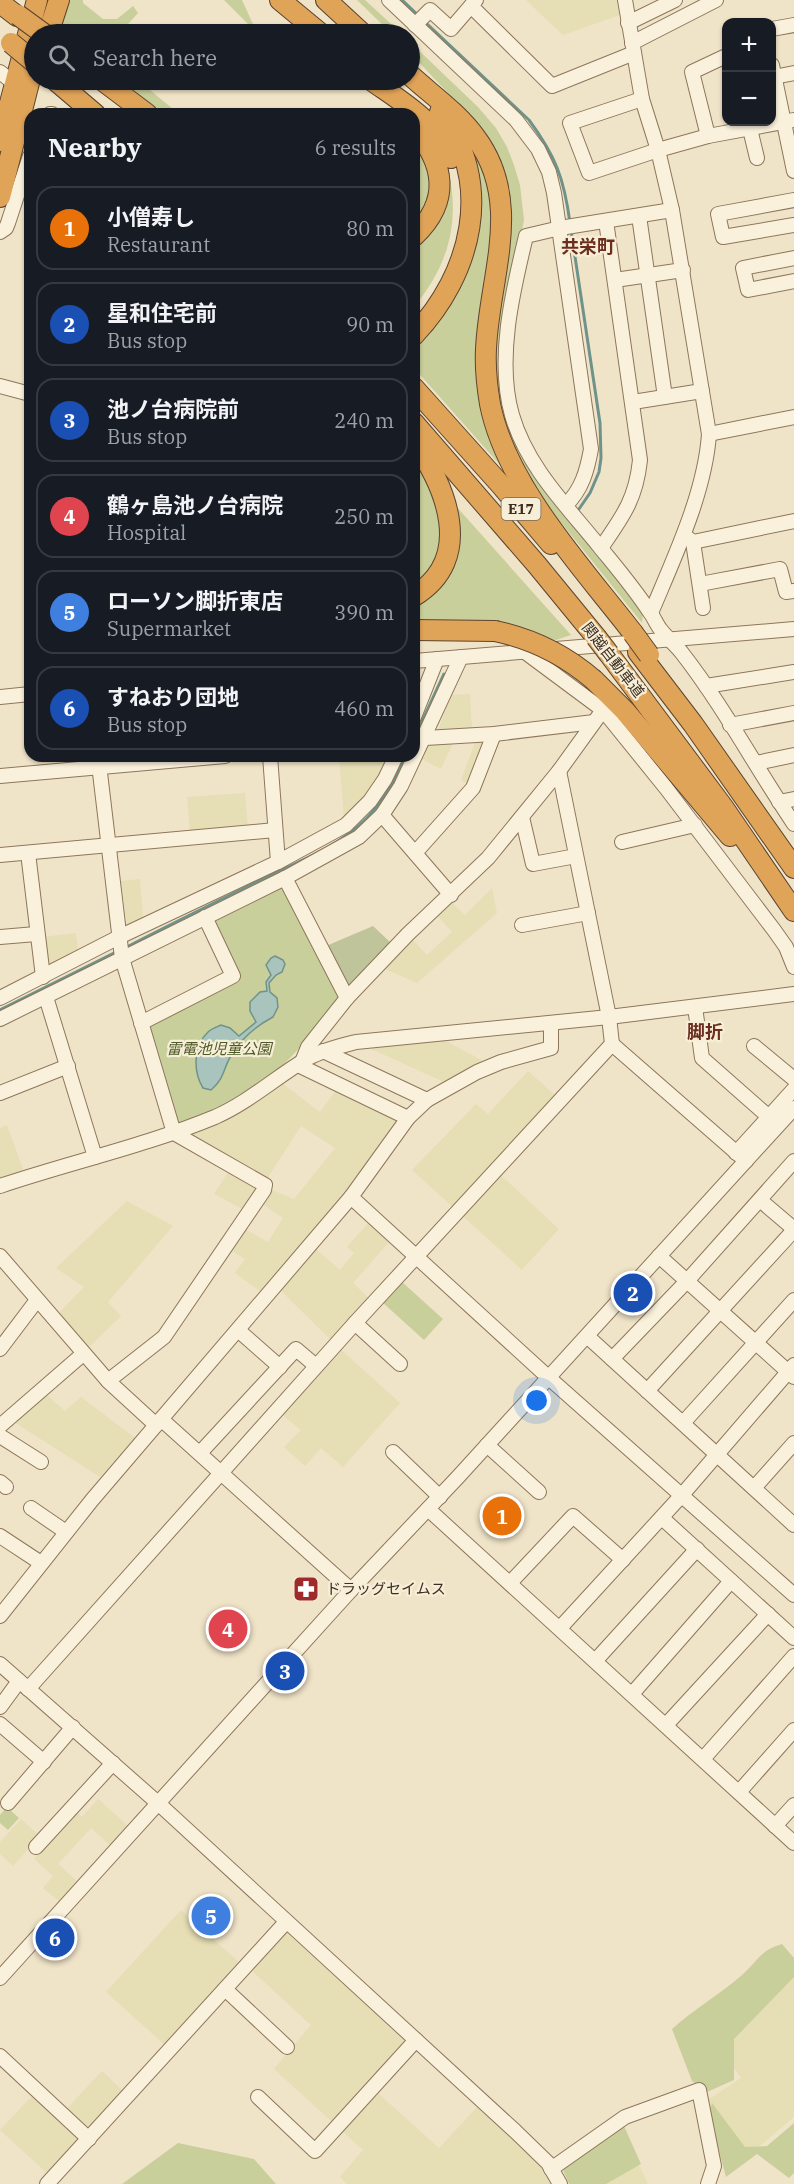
<!DOCTYPE html>
<meta charset="utf-8">
<style>
body{margin:0;font-family:"IBM Plex Serif","Noto Sans JP",serif;background:#20242c;color:#f1f3f6}
.controls{position:absolute;right:18px;top:18px;display:grid;overflow:hidden;border-radius:12px;box-shadow:0 2px 4px #0004}
.controls button{width:54px;height:54px;display:grid;place-items:center;padding:0;border:0;border-bottom:2px solid #363941;background:#171b24;color:#f1f3f6;font:30px sans-serif}
.you{position:absolute;left:537px;top:1401px;width:21px;height:21px;margin:-15px;border:4px solid #fff;border-radius:50%;background:#1a73e8;box-shadow:0 0 0 9px #1a73e833}
.badge{display:grid;place-items:center;width:39px;height:39px;border-radius:50%;background:#0f766e;color:#fff;font-size:20px;font-weight:700}
.pin{position:absolute;translate:-50% -50%;border:3px solid #fff;box-shadow:0 2px 6px #0006}
.list{margin:0;padding:0;list-style:none}
h2{display:flex;justify-content:space-between;align-items:center;height:78px;margin:0;padding:0 24px;font-size:26px}
h2 small{font-size:20px;font-weight:400;color:#9ea1a6}
.list li{display:grid;grid-template-columns:39px 1fr auto;gap:18px;align-items:center;box-sizing:border-box;height:84px;margin:0 12px 12px;padding:0 12px;border:2px solid #363941;border-radius:18px}
.list b{display:block;font-size:22px;white-space:nowrap}
.list p{margin:0;font-size:20px;white-space:nowrap;color:#9ea1a6}
.list em{font-size:20px;font-style:normal;color:#9ea1a6}
.icon{flex:none;width:33px;height:33px;fill:none;stroke:currentColor;stroke-width:2;stroke-linecap:round;stroke-linejoin:round}
.map{position:relative;flex:none;width:794px;height:2184px;overflow:hidden}
.search{position:absolute;background:#171b24;box-shadow:0 2px 4px #0004;left:24px;top:24px;width:396px;height:66px;display:flex;align-items:center;gap:15px;box-sizing:border-box;padding:0 21px;border-radius:33px;color:#9ea1a6;font-size:22px}
.panel{position:absolute;background:#171b24;box-shadow:0 2px 4px #0004;left:24px;top:108px;width:396px;height:654px;border-radius:18px}
.map>svg:first-child{display:block}
</style>
<div class="map">
<svg width="794" height="2184" viewBox="0 0 794 2184">
<rect width="100%" height="100%" fill="#f0e4c8"/>
<g fill="#e6deb5">
<polygon points="526,0 618,0 620,15 563,35"/>
<polygon points="470,694 472,730 437,733 451,695"/>
<polygon points="476,740 484,740 487,743 471,785 461,780"/>
<polygon points="453,743 441,769 421,759 428,745"/>
<polygon points="339,756 390,756 368,796 344,818"/>
<polygon points="245,793 248,829 190,833 187,797"/>
<polygon points="140,879 143,917 127,926 121,881"/>
<polygon points="492,888 497,913 417,983 385,969 413,940 427,955 452,932 437,915 451,902 465,915"/>
<polygon points="76,933 78,952 47,968 42,937"/>
<polygon points="442,1039 487,1063 446,1083 367,1047"/>
<polygon points="528,1071 557,1097 493,1168 559,1229 522,1270 412,1170 476,1104 488,1114"/>
<polygon points="282,1083 320,1112 337,1089 400,1119 349,1195 307,1241 340,1270 354,1253 347,1247 369,1222 390,1241 353,1283 371,1300 333,1342 272,1282 262,1293 235,1273 245,1259 228,1249 243,1228 268,1242 283,1218 259,1202 267,1188 294,1199 335,1148 301,1126 246,1211 214,1194 234,1163 184,1136 221,1121"/>
<polygon points="7,1125 24,1172 0,1180 0,1128"/>
<polygon points="127,1201 173,1226 108,1302 121,1316 87,1349 58,1314 84,1287 56,1268"/>
<polygon points="338,1347 400,1403 343,1467 321,1448 305,1466 284,1447 301,1430 279,1412"/>
<polygon points="46,1394 65,1411 81,1397 135,1438 100,1477 14,1422"/>
<polygon points="98,1799 128,1826 111,1846 91,1828 58,1864 77,1881 59,1901 43,1888 53,1876 34,1859 76,1811 82,1817"/>
<polygon points="21,1819 40,1836 13,1866 0,1854 0,1842"/>
<polygon points="181,1910 242,1965 167,2047 106,1992"/>
<polygon points="285,1931 407,2043 369,2085 439,2148 478,2106 538,2161 552,2184 347,2184 340,2177 363,2150 274,2069 311,2025 250,1969"/>
<polygon points="794,1971 794,2117 761,2145 745,2154 706,2101 741,2078 712,2037"/>
<polygon points="102,2071 124,2092 48,2174 0,2130 35,2093 60,2116"/>
<polygon points="639,2165 648,2184 597,2184"/>
</g>
<g fill="#c9cf9b">
<polygon points="65,0 83,0 83,3 103,19 117,19 133,6 138,13 128,24 124,34 66,34 60,29"/>
<polygon points="224,0 242,0 253,24 251,27"/>
<polygon points="357,0 365,0 402,34 392,34"/>
<polygon points="410,42 478,107 496,128 507,147 514,165 520,185 524,220 507,303 513,433 522,456 533,475 593,548 643,614 642,623 559,520 528,477 506,427 495,379 494,353 510,223 466,112 410,53"/>
<polygon points="121,80 138,80 179,114 164,114"/>
<polygon points="461,129 482,159 495,216 480,320 509,475 414,368 414,343 467,266"/>
<path d="M414,148c28,27 20,50 0,79z"/>
<path d="M449,173c11,52 -2,94 -35,134v-62l33,-71z"/>
<polygon points="414,459 571,635 550,642 414,623"/>
<path d="M283,885l59,113c-28,33 -55,69 -92,94 -21,14 -48,23 -72,32l-29,-100 91,-45 -27,-59z"/>
<polygon points="401,1281 443,1319 424,1340 382,1302"/>
<polygon points="7,1807 19,1818 8,1830 0,1823 0,1815"/>
<path d="M782,1944l12,14v19l-60,62v41l-27,12 -15,-11 -20,-52c22,-20 48,-35 70,-54 17,-15 17,-24 40,-31z"/>
<polygon points="712,2103 745,2147 767,2146 794,2123 794,2173 789,2178 757,2154 726,2177 709,2114"/>
<polygon points="624,2126 641,2164 606,2184 569,2184 563,2170 585,2150"/>
<polygon points="178,2143 254,2159 276,2184 122,2184"/>
</g>
<polygon fill="#bfc49a" points="373,926 392,944 347,989 326,946"/>
<path fill="#a9c4bc" stroke="#6f938a" stroke-width="1.5" d="M275,956l8,4 2,4 -3,8 -6,3 -7,8 1,9 7,6 1,9 -5,10c-17,9 -31,21 -41,37 -9,14 -7,24 -21,36l-8,-2c-10,-16 -10,-42 5,-56 3,-3 9,-5 13,-7l9,3 9,8 17,-14 -6,-11v-9l10,-10 7,-1 -1,-9 5,-7 -5,-10 5,-7z"/>
<g fill="none" stroke-linecap="round" stroke-linejoin="round">
<g stroke="#6f938a" stroke-width="3">
<polyline points="402,0 420,17"/>
<path d="M424,21l105,99c27,37 35,58 41,103"/>
<polyline points="571,230 600,423 601,458 599,472 590,493 579,509"/>
<polyline points="414,739 444,674"/>
<path d="M125,948c46,-24 93,-47 140,-70 34,-17 75,-32 102,-60 17,-18 29,-40 39,-62"/>
<polyline points="0,1010 116,952"/>
</g>
<g stroke="#8d765c" stroke-width="16">
<g id="minor">
<path d="M389,0l127,120 22,29 11,23 5,21 37,256c-4,22 -9,40 -25,56"/>
<path d="M625,0l17,99 16,51 14,60 37,224c-4,59 -35,124 -58,179"/>
<polyline points="471,6 552,86 634,53"/>
<polyline points="628,23 675,0"/>
<polyline points="415,25 430,10 451,29 476,0"/>
<polyline points="772,29 794,25"/>
<polyline points="632,43 716,0"/>
<polyline points="772,65 794,171"/>
<polyline points="0,72 15,84"/>
<polyline points="774,77 794,73"/>
<polyline points="642,99 570,123 589,173 658,150 708,136 794,120"/>
<polyline points="50,114 52,114"/>
<polyline points="750,129 757,158"/>
<polyline points="708,136 692,72 726,56"/>
<polyline points="794,200 718,214 723,237 794,225"/>
<path d="M672,210l-112,18 -34,8c-13,54 -30,123 -14,179 15,52 54,90 87,131 17,21 35,42 50,65 5,6 7,13 12,19 6,8 15,15 21,23 42,54 74,115 112,171"/>
<polyline points="639,216 665,397"/>
<polyline points="0,232 6,228 8,223 30,156"/>
<polyline points="794,258 743,268 748,290 794,281"/>
<polyline points="615,280 683,270"/>
<polyline points="0,386 30,394"/>
<polyline points="633,402 702,391"/>
<polyline points="709,434 794,417"/>
<polyline points="684,535 693,542 794,521"/>
<polyline points="693,542 703,608"/>
<path d="M601,548c22,-32 35,-49 39,-88l-34,-239"/>
<polyline points="700,584 780,569 786,592 794,591"/>
<polyline points="525,652 603,710 666,788 774,930 786,947 794,967"/>
<polyline points="414,661 794,629"/>
<polyline points="706,686 794,672"/>
<polyline points="0,697 30,694"/>
<polyline points="414,717 437,659"/>
<polyline points="730,725 794,713"/>
<polyline points="425,738 494,734 594,722"/>
<polyline points="98,756 122,958 174,1133 265,1185 264,1190 164,1337 108,1381"/>
<polyline points="270,756 278,862"/>
<polyline points="756,763 794,755"/>
<polyline points="0,776 225,756"/>
<polyline points="779,802 794,799"/>
<polyline points="382,815 451,895"/>
<polyline points="522,817 533,864 576,856"/>
<polyline points="622,842 695,825"/>
<polyline points="28,853 43,977"/>
<polyline points="415,853 473,788 494,734"/>
<polyline points="0,855 275,830"/>
<polyline points="285,878 347,998"/>
<polyline points="522,925 588,913"/>
<polyline points="0,937 36,934"/>
<polyline points="46,997 95,1157"/>
<polyline points="0,998 119,937 278,862 346,825 370,801 385,779 396,756"/>
<polyline points="695,1007 702,1058 769,1117"/>
<polyline points="0,1019 285,878 359,837 382,815 401,786 461,657"/>
<polyline points="141,1023 233,976 205,917"/>
<polyline points="612,1044 746,1161"/>
<polyline points="754,1046 794,1079"/>
<polyline points="323,1051 427,1100"/>
<polyline points="302,1062 308,1047 347,998 408,934 488,858 559,771 603,710"/>
<polyline points="298,1065 408,1118"/>
<polyline points="0,1093 68,1066"/>
<polyline points="736,1153 794,1089"/>
<path d="M0,1186c71,-24 145,-40 215,-69 34,-15 61,-40 93,-59 15,-8 32,-12 48,-16l253,-25 185,-23"/>
<polyline points="351,1197 549,1378 794,1595"/>
<polyline points="760,1200 794,1229"/>
<polyline points="0,1256 108,1381 156,1425"/>
<polyline points="659,1256 794,1377"/>
<polyline points="355,1323 400,1364"/>
<polyline points="238,1330 280,1367"/>
<polyline points="587,1336 794,1525"/>
<polyline points="0,1349 37,1300"/>
<polyline points="612,1359 687,1281 794,1161"/>
<polyline points="647,1391 794,1230"/>
<polyline points="161,1419 351,1590"/>
<polyline points="683,1423 794,1300"/>
<polyline points="0,1426 83,1354"/>
<polyline points="0,1436 41,1462"/>
<polyline points="487,1445 539,1492"/>
<polyline points="393,1452 440,1497"/>
<polyline points="200,1453 296,1349 316,1366"/>
<polyline points="0,1482 6,1487"/>
<polyline points="754,1488 794,1443"/>
<polyline points="31,1508 66,1532"/>
<polyline points="428,1509 794,1843"/>
<polyline points="662,1518 794,1638"/>
<polyline points="0,1536 41,1563"/>
<polyline points="510,1583 573,1516 623,1560"/>
<polyline points="0,1616 92,1500 351,1197 408,1118 427,1100 477,1072 501,1062 551,1048 551,1023"/>
<polyline points="560,1628 682,1495 794,1365"/>
<polyline points="596,1660 697,1549"/>
<polyline points="0,1664 159,1804 515,2131 548,2163 560,2184"/>
<polyline points="28,1689 355,1323 612,1044 609,1017 559,771"/>
<polyline points="632,1694 731,1581"/>
<polyline points="0,1707 19,1681"/>
<polyline points="0,1724 44,1762"/>
<polyline points="666,1725 768,1614"/>
<polyline points="703,1759 794,1656"/>
<polyline points="739,1792 794,1730"/>
<polyline points="8,1803 73,1727"/>
<polyline points="775,1826 794,1805"/>
<polyline points="36,1847 113,1763"/>
<polyline points="0,1978 351,1590 458,1477 794,1108"/>
<polyline points="225,1989 287,2047"/>
<polyline points="0,2056 89,2139"/>
<polyline points="258,2097 315,2151 416,2040"/>
<polyline points="551,2169 625,2117 699,2090 714,2166 708,2184"/>
<polyline points="47,2184 286,1922"/>
</g>
</g>
<g stroke="#5b4430" stroke-width="22">
<g id="highway">
<polyline points="280,0 321,34"/>
<polyline points="326,0 363,34"/>
<polyline points="0,3 17,16"/>
<polyline points="48,34 59,0"/>
<path d="M410,75c22,20 48,38 66,63 48,65 13,139 10,211 -1,18 1,37 4,55 16,82 93,164 143,229"/>
<polyline points="55,80 95,114"/>
<polyline points="102,80 147,114"/>
<path d="M371,80c31,22 65,41 80,78"/>
<path d="M414,128c31,36 37,73 0,108"/>
<polyline points="0,141 37,0"/>
<polyline points="0,197 34,63"/>
<path d="M414,335c58,-61 81,-152 26,-223"/>
<polyline points="414,388 500,484 551,544"/>
<polyline points="414,423 537,565 596,637"/>
<path d="M414,442c33,46 61,117 0,154"/>
<polyline points="414,630 495,631"/>
<polyline points="638,652 693,724 794,868"/>
<polyline points="609,654 723,807 794,911"/>
<polyline points="594,680 625,711 730,836"/>
</g>
</g>
<use href="#minor" stroke="#faf1dc" stroke-width="14"/>
<use href="#highway" stroke="#e0a458" stroke-width="20"/>
<g stroke="#5b4430" stroke-width="22" stroke-linecap="butt">
<g id="highway-bridge">
<polyline points="18,15 44,34"/>
<polyline points="11,43 34,62"/>
<path d="M495,631c38,8 70,24 99,49"/>
<polyline points="633,633 649,655"/>
<polyline points="596,637 609,654"/>
</g>
</g>
<use href="#highway-bridge" stroke="#e0a458" stroke-width="20"/>
</g>
<defs>
<g id="pharmacy-square" transform="scale(1.35)"><rect x="-9" y="-9" width="18" height="18" rx="4" fill="#9e2a2b" stroke="#f7eed8"/><path d="M-2-6h4v4h4v4h-4v4h-4v-4h-4v-4h4Z" fill="#fff"/></g>
</defs>
<g fill-rule="evenodd">
<use href="#pharmacy-square" x="306" y="1589"/>
</g>
<g text-anchor="middle" stroke-width="4.5" stroke-linejoin="round" paint-order="stroke">
<rect fill="#f7eed8" stroke="#756857" stroke-width="1.5" x="501.5" y="498" width="39" height="22" rx="4.5"/>
<g font-size="14" font-weight="bold" fill="#3d2e20">
<text x="521" y="514">E17</text>
</g>
<g font-size="15" fill="#3d2e20" stroke="#f7eed8">
<text transform="translate(613 660) rotate(52)" y="5">関越自動車道</text>
</g>
<g font-size="15" font-style="italic" fill="#4d5a26" stroke="#f7eed8">
<text x="219" y="1054">雷電池児童公園</text>
</g>
<g font-size="15" fill="#3d2e20" stroke="#f7eed8" text-anchor="start">
<text x="326" y="1594">ドラッグセイムス</text>
</g>
<g font-size="18" font-weight="bold" fill="#6b2e1e" stroke="#f7eed8">
<text x="588" y="253">共栄町</text>
<text x="705" y="1038">脚折</text>
</g>
</g>
</svg>
<div class="controls">
<button>+</button>
<button>−</button>
</div>
<div class="you"></div>
<div class="pin badge" style="left:502px;top:1516px;background:#e8710a">1</div>
<div class="pin badge" style="left:633px;top:1293px;background:#1a4fb4">2</div>
<div class="pin badge" style="left:285px;top:1671px;background:#1a4fb4">3</div>
<div class="pin badge" style="left:228px;top:1629px;background:#e0444e">4</div>
<div class="pin badge" style="left:211px;top:1916px;background:#3f7fe0">5</div>
<div class="pin badge" style="left:55px;top:1938px;background:#1a4fb4">6</div>
<div class="search"><svg class="icon" aria-label="search" viewBox="0 0 24 24"><circle cx="10" cy="10" r="6"/><path d="M15 15l6 6"/></svg>Search here</div>
<section class="panel">
<h2>Nearby<small>6 results</small></h2>
<ul class="list">
<li><span class="badge" style="background:#e8710a">1</span><div><b>小僧寿し</b><p>Restaurant</p></div><em>80 m</em></li>
<li><span class="badge" style="background:#1a4fb4">2</span><div><b>星和住宅前</b><p>Bus stop</p></div><em>90 m</em></li>
<li><span class="badge" style="background:#1a4fb4">3</span><div><b>池ノ台病院前</b><p>Bus stop</p></div><em>240 m</em></li>
<li><span class="badge" style="background:#e0444e">4</span><div><b>鶴ヶ島池ノ台病院</b><p>Hospital</p></div><em>250 m</em></li>
<li><span class="badge" style="background:#3f7fe0">5</span><div><b>ローソン脚折東店</b><p>Supermarket</p></div><em>390 m</em></li>
<li><span class="badge" style="background:#1a4fb4">6</span><div><b>すねおり団地</b><p>Bus stop</p></div><em>460 m</em></li>
</ul>
</section>
</div>
